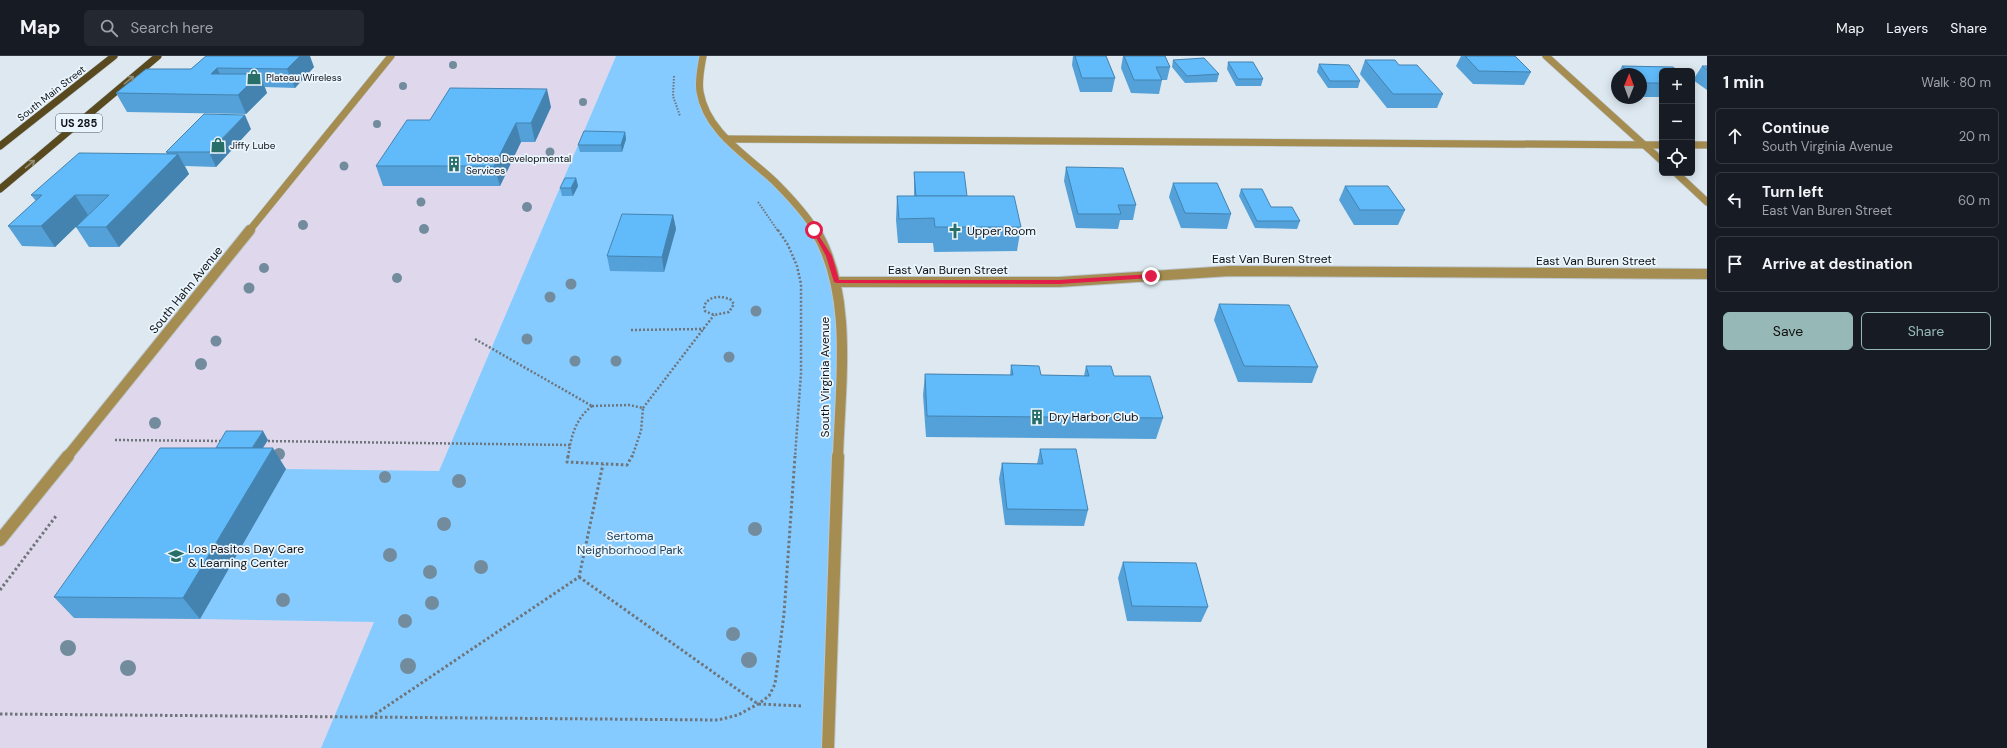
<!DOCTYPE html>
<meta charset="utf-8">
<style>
body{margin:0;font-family:"DM Sans",sans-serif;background:#242831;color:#f1f3f6}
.controls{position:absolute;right:12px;top:12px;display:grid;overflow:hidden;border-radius:6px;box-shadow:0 2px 10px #0003}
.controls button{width:36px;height:36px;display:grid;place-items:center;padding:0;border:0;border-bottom:1px solid #363941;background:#171b24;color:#f1f3f6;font:20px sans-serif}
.compass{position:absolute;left:1611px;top:12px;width:36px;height:36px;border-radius:50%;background:#171b24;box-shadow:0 2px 10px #0003;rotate:1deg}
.stop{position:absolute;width:12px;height:12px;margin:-9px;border:3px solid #e11d48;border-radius:50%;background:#fff}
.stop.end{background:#e11d48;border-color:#fff;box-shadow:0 1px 4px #0008}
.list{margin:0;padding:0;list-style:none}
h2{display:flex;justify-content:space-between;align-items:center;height:52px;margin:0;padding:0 16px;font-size:17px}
h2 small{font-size:13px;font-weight:400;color:#9ea1a6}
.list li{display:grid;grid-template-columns:26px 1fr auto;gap:12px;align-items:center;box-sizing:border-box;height:56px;margin:0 8px 8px;padding:0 8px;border:1px solid #363941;border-radius:6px}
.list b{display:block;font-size:15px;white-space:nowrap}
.list p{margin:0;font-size:13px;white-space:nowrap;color:#9ea1a6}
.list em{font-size:13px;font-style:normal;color:#9ea1a6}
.actions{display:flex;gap:8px;padding:12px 16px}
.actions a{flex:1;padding:9px 0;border:1px solid #96b8b6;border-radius:6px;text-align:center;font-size:14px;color:#96b8b6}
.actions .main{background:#96b8b6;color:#111}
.icon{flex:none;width:22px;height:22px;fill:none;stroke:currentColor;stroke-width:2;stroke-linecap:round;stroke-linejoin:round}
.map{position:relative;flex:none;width:1707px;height:692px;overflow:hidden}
header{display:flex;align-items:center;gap:24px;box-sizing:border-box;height:56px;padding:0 20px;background:#171b24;border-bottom:1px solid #363941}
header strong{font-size:19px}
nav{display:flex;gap:22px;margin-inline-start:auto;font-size:14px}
.search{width:280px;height:36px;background:#242831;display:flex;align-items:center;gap:10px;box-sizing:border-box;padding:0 14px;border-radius:6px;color:#9ea1a6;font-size:15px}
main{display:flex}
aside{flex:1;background:#171b24}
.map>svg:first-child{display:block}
</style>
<header>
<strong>Map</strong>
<div class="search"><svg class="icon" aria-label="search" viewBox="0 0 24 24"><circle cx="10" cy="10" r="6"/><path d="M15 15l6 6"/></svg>Search here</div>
<nav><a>Map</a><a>Layers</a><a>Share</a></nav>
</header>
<main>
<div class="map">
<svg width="1707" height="692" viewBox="0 0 1707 692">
<rect width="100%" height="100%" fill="#dde8f0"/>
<polygon fill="#dfd8ed" points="391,0 616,0 321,692 0,692 0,484"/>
<polygon fill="#86cbff" points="616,0 703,0 699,25 713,65 787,138 829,199 839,268 828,692 321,692 374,566 200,563 286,413 439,415"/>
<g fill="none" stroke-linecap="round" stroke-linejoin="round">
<g stroke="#bcc6cd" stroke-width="8">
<g id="minor-far2">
<path d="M703,0c-2,12 -5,24 -3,36 7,41 48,64 75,90 15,15 30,31 41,49"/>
<polyline points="1546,0 1662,105"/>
<polyline points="727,83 1662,89"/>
<polyline points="1692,89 1707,89"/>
<polyline points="1676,117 1707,146"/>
<polyline points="249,175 391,0"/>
</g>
</g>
<g stroke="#bcc6cd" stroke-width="12">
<g id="minor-far1">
<path d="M815,174c39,63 25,156 23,227"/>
<polyline points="837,226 1059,226 1230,215 1707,218"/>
<polyline points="67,401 250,174"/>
</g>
</g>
<g stroke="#bcc6cd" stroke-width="14">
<g id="minor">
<polyline points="0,484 68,400"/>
<polyline points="828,692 838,400"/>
</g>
</g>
<g stroke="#bcc6cd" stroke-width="8">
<g id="major">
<polyline points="0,90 114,0"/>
<polyline points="0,133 158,0"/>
</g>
</g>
<g stroke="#6e757a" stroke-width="2" stroke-dasharray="1.5 1.5" stroke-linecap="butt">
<polyline points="674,20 673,40 680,60"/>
<polyline points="758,146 778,175"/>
</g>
<g stroke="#6e757a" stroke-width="2.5" stroke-dasharray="2 2" stroke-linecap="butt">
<polyline points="778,174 788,189 797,210 801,228 801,317 795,401"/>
<path d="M722,241l8,2 4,5 -5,8 -15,3 -9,-4 -1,-5c4,-8 10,-9 18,-9z"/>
<polyline points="631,274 704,273"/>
<polyline points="475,283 592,350"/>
<polyline points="592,350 629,349 643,352 641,375 632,401"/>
<polyline points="643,352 714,259"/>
<polyline points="115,384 223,385"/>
<polyline points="264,385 570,389"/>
<path d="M568,401c3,-20 7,-38 24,-51"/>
</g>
<g stroke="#6e757a" stroke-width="3" stroke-dasharray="2.5 2.5" stroke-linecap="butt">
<polyline points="568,400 567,406 627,409 632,400"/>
<polyline points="579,521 758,648 803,650"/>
<polyline points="0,534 56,460"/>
<polyline points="0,658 718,664 738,659 758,648 769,640 775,628 784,558 795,400"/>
<polyline points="371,661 579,521 603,408"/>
</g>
<use href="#minor-far2" stroke="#a58d51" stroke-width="7"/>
<use href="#minor-far1" stroke="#a58d51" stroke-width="10"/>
<use href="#minor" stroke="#a58d51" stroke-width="12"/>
<use href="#major" stroke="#59491e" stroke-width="7"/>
</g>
<g fill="#728c9e">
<circle cx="453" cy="9" r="4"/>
<circle cx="403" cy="30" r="4"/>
<circle cx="583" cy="46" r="4"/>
<circle cx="377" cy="68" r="4"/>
<circle cx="550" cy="96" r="4.5"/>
<circle cx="344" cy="110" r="4.5"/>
<circle cx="421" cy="146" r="4.5"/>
<circle cx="527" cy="151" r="5"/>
<circle cx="303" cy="169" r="5"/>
<circle cx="424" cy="173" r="5"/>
<circle cx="264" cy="212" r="5"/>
<circle cx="397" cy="222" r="5"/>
<circle cx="571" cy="228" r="5.5"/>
<circle cx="249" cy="232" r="5.5"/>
<circle cx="550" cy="241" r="5.5"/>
<circle cx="756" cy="255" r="5.5"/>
<circle cx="527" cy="283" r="5.5"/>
<circle cx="216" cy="285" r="5.5"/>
<circle cx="729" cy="301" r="5.5"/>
<circle cx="575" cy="305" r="5.5"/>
<circle cx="616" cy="305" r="5.5"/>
<circle cx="201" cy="308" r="6"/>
<circle cx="155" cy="367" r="6"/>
<circle cx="279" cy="398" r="6"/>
<circle cx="385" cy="421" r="6"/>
<circle cx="459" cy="425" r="7"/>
<circle cx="444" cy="468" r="7"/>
<circle cx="755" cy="473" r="7"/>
<circle cx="390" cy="499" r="7"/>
<circle cx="481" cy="511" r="7"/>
<circle cx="430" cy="516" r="7"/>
<circle cx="283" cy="544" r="7"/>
<circle cx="432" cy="547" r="7"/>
<circle cx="405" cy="565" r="7"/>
<circle cx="733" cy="578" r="7"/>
<circle cx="68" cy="592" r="8"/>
<circle cx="749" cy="604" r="8"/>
<circle cx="408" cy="610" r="8"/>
<circle cx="128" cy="612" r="8"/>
</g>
<g fill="#53a1d8">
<polygon points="206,0 314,11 295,32 265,31 267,37 246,58 127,56 116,37 191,13"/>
<polygon points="1073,0 1106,0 1115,22 1112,36 1080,36 1072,9"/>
<polygon points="1123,0 1165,0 1170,11 1167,24 1162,24 1159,38 1131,37 1121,12"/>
<polygon points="1461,0 1515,0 1531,16 1524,29 1473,28 1456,10"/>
<polygon points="1173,4 1219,18 1217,26 1185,27 1172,11"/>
<polygon points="1365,4 1399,9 1443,38 1437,52 1387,52 1360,18"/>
<polygon points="1228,6 1263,23 1261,30 1236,30 1227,13"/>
<polygon points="1319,8 1360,25 1358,32 1328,32 1317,16"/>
<polygon points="1622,10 1662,15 1662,41 1641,41 1641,18 1618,18"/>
<polygon points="1702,10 1707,10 1707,34 1693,24"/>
<polygon points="1617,19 1617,26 1614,24"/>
<polygon points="1692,25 1695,28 1692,32"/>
<polygon points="551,51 535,86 521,86 500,130 383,130 376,110 430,64"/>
<polygon points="251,73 216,111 185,110 189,118 119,191 89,191 76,171 88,159 55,191 22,190 8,170 36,145 31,139 167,98 166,96"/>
<polygon points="625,76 626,83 622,96 580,96 578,89"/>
<polygon points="1066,111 1136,149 1133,164 1120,164 1118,173 1076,172 1064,125"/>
<polygon points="914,116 966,140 1021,171 1017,195 934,196 933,187 898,187 896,164 897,140 914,140"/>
<polygon points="576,122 578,130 573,140 562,140 560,132"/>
<polygon points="1173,127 1231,158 1227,173 1181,172 1169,141"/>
<polygon points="1345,130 1405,154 1398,169 1354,169 1339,144"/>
<polygon points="1241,133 1271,151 1300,165 1297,173 1255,172 1239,140"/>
<polygon points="673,159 676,173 664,216 610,215 607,200"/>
<polygon points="1219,248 1318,311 1312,327 1238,326 1214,264"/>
<polygon points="1011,309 1041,319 1084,320 1086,310 1114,320 1163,362 1156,383 926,381 923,339 925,318 1010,319"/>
<polygon points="268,384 262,392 286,413 200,563 74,562 54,541"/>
<polygon points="1040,393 1088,454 1084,470 1005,469 999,423 1002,407 1037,408"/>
<polygon points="1123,506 1208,551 1201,566 1127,565 1118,522"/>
</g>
<g fill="#4483b0">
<polygon points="300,0 310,0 314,11 295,32 287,13"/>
<polygon points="217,12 226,31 211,18"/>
<polygon points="259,18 267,37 246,58 238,39"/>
<polygon points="547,33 551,51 535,86 531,67"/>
<polygon points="245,59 251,73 216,111 209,96"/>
<polygon points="516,67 521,86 500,130 494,110"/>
<polygon points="625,76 626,83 622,96 621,89"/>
<polygon points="178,98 189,118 119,191 106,171"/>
<polygon points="576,122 578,130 573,140 571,132"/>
<polygon points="75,139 88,159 55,191 41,170"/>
<polygon points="673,159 676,173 664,216 662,201"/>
<polygon points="263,375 268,384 249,414 244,405"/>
<polygon points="273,392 286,413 200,563 183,542"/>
</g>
<g fill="#61bbfb" stroke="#4483b0">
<polygon points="206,0 300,0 287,13 217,12 211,18 259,18 238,39 116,37 146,13 191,13"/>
<polygon points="1075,0 1106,0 1115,22 1082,22"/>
<polygon points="1124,0 1165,0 1170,11 1156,11 1162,24 1134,24"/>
<polygon points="1465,0 1515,0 1531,16 1479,15"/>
<polygon points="1204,2 1219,18 1187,20 1173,4"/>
<polygon points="1365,4 1395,4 1399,9 1417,9 1443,38 1393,38"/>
<polygon points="1228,6 1253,6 1263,23 1238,23"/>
<polygon points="1319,8 1349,9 1360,25 1330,25"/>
<polygon points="1622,10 1673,11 1678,15 1662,15 1662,27 1643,27 1641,26 1641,18 1631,18"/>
<polygon points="1702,10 1707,10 1707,14"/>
<polygon points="450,32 547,33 531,67 516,67 494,110 376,110 407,64 430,64"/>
<polygon points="204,58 245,59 209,96 166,96"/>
<polygon points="584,75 625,76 621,89 578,89"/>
<polygon points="79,97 178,98 106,171 76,171 109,139 75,139 41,170 8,170 42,139 31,139"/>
<polygon points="1066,111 1123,112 1136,149 1118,149 1121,158 1078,158"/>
<polygon points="914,116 964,116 967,140 916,140"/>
<polygon points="565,122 576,122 571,132 560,132"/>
<polygon points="1173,127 1217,127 1231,158 1185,157"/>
<polygon points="1345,130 1388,130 1405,154 1360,154"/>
<polygon points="1241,133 1262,133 1271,151 1292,151 1300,165 1257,165"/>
<polygon points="897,140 1014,140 1021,171 935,171 934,162 899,163"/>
<polygon points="622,158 673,159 662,201 607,200"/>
<polygon points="1219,248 1289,249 1318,311 1244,310"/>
<polygon points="1011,309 1039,310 1041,319 1089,320 1086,310 1111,310 1114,320 1150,320 1163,362 927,360 925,318 1013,319"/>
<polygon points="226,375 263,375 252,392 216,392"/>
<polygon points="160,392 273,392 183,542 54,541"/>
<polygon points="1040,393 1076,393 1088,454 1007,453 1002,407 1043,408"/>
<polygon points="1123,506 1196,507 1208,551 1132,550"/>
</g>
<defs><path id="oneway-shaft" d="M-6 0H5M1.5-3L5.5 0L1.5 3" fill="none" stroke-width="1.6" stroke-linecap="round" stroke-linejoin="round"/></defs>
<g stroke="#938e77">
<use href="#oneway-shaft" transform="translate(129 24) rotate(-40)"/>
<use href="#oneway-shaft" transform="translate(30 108) rotate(-40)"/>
</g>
<polygon fill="#e11d48" points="814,172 832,200 839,224 1059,224 1151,218 1154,220 1151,222 1059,228 837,227 834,226 826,200 812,174"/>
<defs>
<g id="shop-bare" transform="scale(1.2)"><path d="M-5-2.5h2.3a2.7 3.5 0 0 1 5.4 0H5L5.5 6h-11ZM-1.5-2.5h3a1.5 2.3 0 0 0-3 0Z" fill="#276f68" stroke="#eaf5fd" stroke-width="2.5" paint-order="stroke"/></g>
<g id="building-bare" transform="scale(1.2)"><path d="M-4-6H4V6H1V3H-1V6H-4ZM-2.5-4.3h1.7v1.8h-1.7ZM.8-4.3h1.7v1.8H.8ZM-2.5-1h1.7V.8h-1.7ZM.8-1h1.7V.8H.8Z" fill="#276f68" stroke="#eaf5fd" stroke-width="2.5" paint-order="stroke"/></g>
<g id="church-bare" transform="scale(1.2)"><path d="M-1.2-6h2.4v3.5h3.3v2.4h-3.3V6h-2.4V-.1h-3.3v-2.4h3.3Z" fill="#276f68" stroke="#eaf5fd" stroke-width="2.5" paint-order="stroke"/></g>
<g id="school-bare" transform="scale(1.2)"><path d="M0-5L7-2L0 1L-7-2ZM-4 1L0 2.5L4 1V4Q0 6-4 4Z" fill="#276f68" stroke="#eaf5fd" stroke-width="2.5" paint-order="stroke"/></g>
</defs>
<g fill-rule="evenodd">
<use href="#shop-bare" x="254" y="21"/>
<use href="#shop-bare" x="218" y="89"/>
<use href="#building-bare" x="454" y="108"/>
<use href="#church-bare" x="955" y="175"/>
<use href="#building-bare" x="1037" y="361"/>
<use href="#school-bare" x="176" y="500"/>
</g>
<g text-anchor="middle" stroke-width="3.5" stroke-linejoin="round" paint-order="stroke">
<g font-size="10" fill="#0e1114" stroke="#eaf5fd" text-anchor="start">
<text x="266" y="25">Plateau Wireless</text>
<text x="230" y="93">Jiffy Lube</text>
<text x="466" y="106">Tobosa Developmental<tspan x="466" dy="12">Services</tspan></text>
</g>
<g font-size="10" fill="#0e1114" stroke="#eaf5fd">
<text transform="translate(51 37) rotate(-38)" y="4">South Main Street</text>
</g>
<rect fill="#eaf5fd" stroke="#50555a" stroke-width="1" x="56" y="58" width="46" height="18" rx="3"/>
<g font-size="11" font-weight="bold" fill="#0e1114">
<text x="79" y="71">US 285</text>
</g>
<g font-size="12" fill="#0e1114" stroke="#eaf5fd" text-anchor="start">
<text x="967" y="179">Upper Room</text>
<text x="1049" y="365">Dry Harbor Club</text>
<text x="188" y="497">Los Pasitos Day Care<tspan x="188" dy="14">&amp; Learning Center</tspan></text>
</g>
<g font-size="12" fill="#0e1114" stroke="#eaf5fd">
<text x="1272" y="207">East Van Buren Street</text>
<text x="1596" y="209">East Van Buren Street</text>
<text x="948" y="218">East Van Buren Street</text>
<text transform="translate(186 234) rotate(-51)" y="4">South Hahn Avenue</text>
<text transform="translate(825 321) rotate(-90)" y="4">South Virginia Avenue</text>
</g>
<g font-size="12" fill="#1b415b" stroke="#eaf5fd">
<text x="630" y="484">Sertoma<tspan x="630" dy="14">Neighborhood Park</tspan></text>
</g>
</g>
</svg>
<div class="controls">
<button>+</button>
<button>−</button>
<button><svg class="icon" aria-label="locate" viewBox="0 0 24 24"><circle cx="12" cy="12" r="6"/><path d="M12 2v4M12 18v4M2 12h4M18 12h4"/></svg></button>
</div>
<svg class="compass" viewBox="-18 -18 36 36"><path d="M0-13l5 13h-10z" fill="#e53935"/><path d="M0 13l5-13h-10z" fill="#9ea1a6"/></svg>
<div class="stop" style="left:814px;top:174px"></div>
<div class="stop end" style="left:1151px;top:220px"></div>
</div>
<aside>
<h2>1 min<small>Walk · 80 m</small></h2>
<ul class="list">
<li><svg class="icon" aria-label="ahead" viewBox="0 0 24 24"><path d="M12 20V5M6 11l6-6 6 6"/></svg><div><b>Continue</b><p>South Virginia Avenue</p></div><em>20 m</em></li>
<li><svg class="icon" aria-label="left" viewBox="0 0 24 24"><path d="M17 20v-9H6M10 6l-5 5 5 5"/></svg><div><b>Turn left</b><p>East Van Buren Street</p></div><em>60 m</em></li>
<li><svg class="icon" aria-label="arrive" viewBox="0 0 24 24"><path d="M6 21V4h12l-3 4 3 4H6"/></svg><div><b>Arrive at destination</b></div></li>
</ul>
<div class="actions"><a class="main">Save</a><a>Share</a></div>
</aside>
</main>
